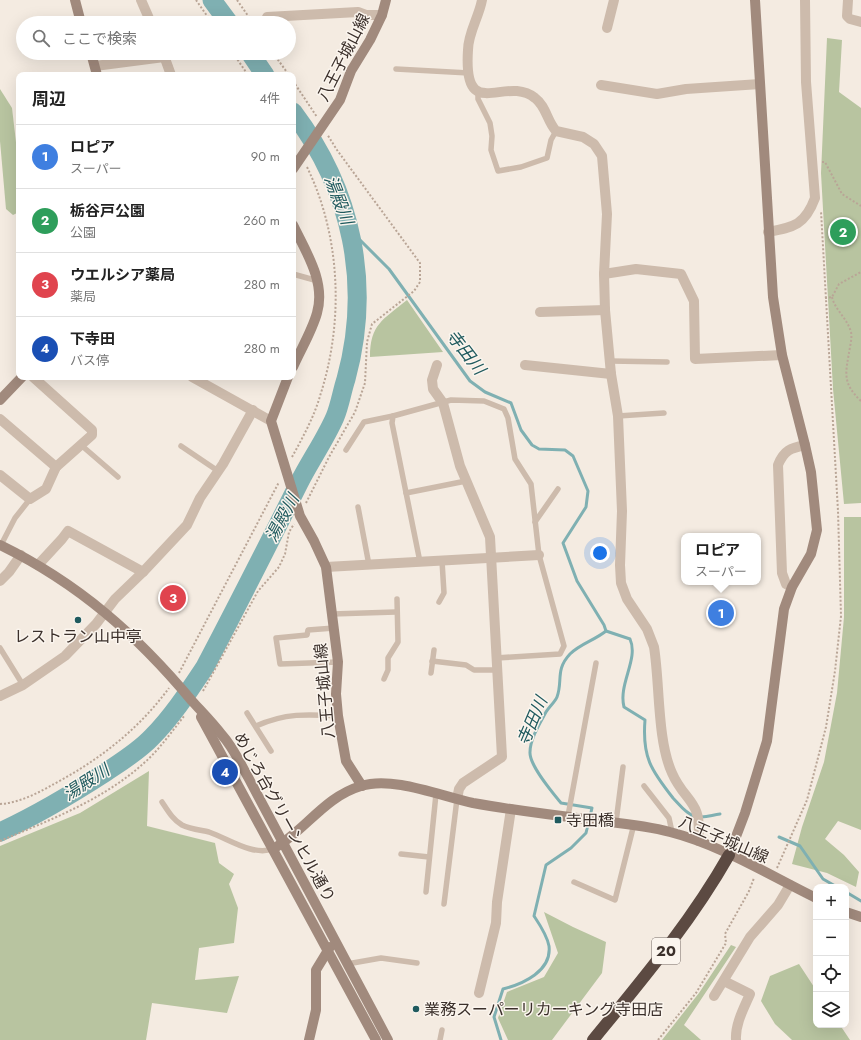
<!DOCTYPE html>
<html lang="ja">
<meta charset="utf-8">
<style>
body{margin:0;font-family:Jost,"Noto Sans JP",sans-serif;background:#f6f6f6;color:#222}
.controls{position:absolute;right:12px;bottom:12px;display:grid;overflow:hidden;border-radius:8px;box-shadow:0 4px 16px #0002}
.controls button{width:36px;height:36px;display:grid;place-items:center;padding:0;border:0;border-bottom:1px solid #e0e0e0;background:#fff;color:#222;font:20px sans-serif}
.you{position:absolute;left:600px;top:553px;width:14px;height:14px;margin:-10px;border:3px solid #fff;border-radius:50%;background:#1a73e8;box-shadow:0 0 0 6px #1a73e833}
.badge{display:grid;place-items:center;width:26px;height:26px;border-radius:50%;background:#db2777;color:#fff;font-size:13px;font-weight:700}
.pin{position:absolute;translate:-50% -50%;border:2px solid #fff;box-shadow:0 1px 4px #0006}
.popup{position:absolute;left:681px;top:533px;width:80px;height:52px;box-sizing:border-box;display:grid;place-content:center;border-radius:8px;background:#fff;filter:drop-shadow(0 1px 3px #0005);font-size:13px;white-space:nowrap;color:#767676}
.popup b{font-size:15px;color:#222}
.popup::after{content:'';position:absolute;left:50%;top:100%;margin-left:-8px;border:8px solid transparent;border-top-color:#fff}
.list{margin:0;padding:0;list-style:none}
h2{display:flex;justify-content:space-between;align-items:center;height:52px;margin:0;padding:0 16px;font-size:17px}
h2 small{font-size:13px;font-weight:400;color:#767676}
.list li{display:grid;grid-template-columns:26px 1fr auto;gap:12px;align-items:center;box-sizing:border-box;height:64px;padding:0 16px;border-top:1px solid #e0e0e0}
.list b{display:block;font-size:15px;white-space:nowrap}
.list p{margin:0;font-size:13px;white-space:nowrap;color:#767676}
.list em{font-size:13px;font-style:normal;color:#767676}
.icon{flex:none;width:22px;height:22px;fill:none;stroke:currentColor;stroke-width:2;stroke-linecap:round;stroke-linejoin:round}
.map{position:relative;flex:none;width:861px;height:1040px;overflow:hidden}
.search{position:absolute;background:#fff;box-shadow:0 4px 16px #0002;left:16px;top:16px;width:280px;height:44px;display:flex;align-items:center;gap:10px;box-sizing:border-box;padding:0 14px;border-radius:22px;color:#767676;font-size:15px}
.panel{position:absolute;background:#fff;box-shadow:0 4px 16px #0002;left:16px;top:72px;width:280px;height:308px;border-radius:8px}
.map>svg:first-child{display:block}
</style>
<div class="map">
<svg width="861" height="1040" viewBox="0 0 861 1040">
<rect width="100%" height="100%" fill="#f4ebe1"/>
<g fill="#b8c4a0">
<polygon points="827,38 842,40 839,92 861,108 861,503 844,504 833,389 821,173"/>
<polygon points="0,89 12,108 19,168 19,212 13,215 6,209 0,141"/>
<path d="M407,300l36,52 -73,5c0,-33 13,-37 37,-57z"/>
<polygon points="844,517 861,517 861,830 838,821 825,839 844,855 859,872 856,887 827,873 792,864 802,827 824,762 837,693 844,617"/>
<polygon points="149,771 147,826 215,843 219,863 234,874 229,884 238,908 234,943 199,948 195,980 239,976 227,1013 152,1003 146,1040 0,1040 0,846 80,813"/>
<polygon points="544,912 573,927 606,942 602,973 552,1040 508,1040 498,1018 507,992 544,977 558,953"/>
<polygon points="731,945 736,947 684,1025 701,1040 662,1040 699,993"/>
<polygon points="799,964 816,990 816,1025 840,1025 850,1040 792,1040 775,1024 761,1001 770,976"/>
</g>
<g fill="none" stroke-linecap="round" stroke-linejoin="round">
<g stroke="#7fb0b2" stroke-width="3">
<path d="M351,231l38,38 81,112 15,11 26,11 10,27 11,15 7,4 26,1 8,6 15,35 -2,16 -23,36 14,38 27,44 2,6c-11,9 -26,13 -36,23 -15,16 -7,27 -13,43 -2,5 -8,10 -11,15 -6,11 -16,27 -16,40 -1,13 22,40 31,51l31,5 -6,25 -15,15 -25,17 -12,51c6,9 13,19 15,30 3,25 -26,38 -46,43l-9,28 7,23"/>
<path d="M606,631l24,8c9,20 -12,45 -6,68l21,13c-3,37 6,50 28,78 6,6 12,15 21,18 10,3 17,-1 26,-2"/>
<polyline points="779,837 800,846 823,879 837,887"/>
<polyline points="846,892 861,901"/>
</g>
<g stroke="#7fb0b2" stroke-width="19">
<polyline points="212,0 229,23"/>
<polyline points="250,53 265,75"/>
<path d="M0,832c37,-17 72,-38 106,-60 15,-10 33,-21 46,-35 20,-20 37,-46 53,-70 32,-61 63,-122 94,-184 11,-22 26,-43 36,-66 5,-12 7,-26 11,-38 26,-95 6,-189 -53,-267"/>
</g>
<g stroke="#b9a596" stroke-width="2" stroke-dasharray="2 2" stroke-linecap="butt">
<polyline points="196,0 212,23"/>
<polyline points="237,0 253,23"/>
<polyline points="233,53 248,75"/>
<polyline points="273,53 289,75"/>
<polyline points="293,81 317,117"/>
<polyline points="822,162 825,162 842,194 861,206"/>
<path d="M832,297c3,13 15,21 19,35 1,5 0,10 -1,15 -4,25 -9,35 11,54"/>
<polyline points="825,298 832,297 839,284 861,272"/>
<path d="M292,457c11,-20 22,-40 28,-61 24,-74 21,-159 -13,-229"/>
<polyline points="306,503 329,457 355,412 365,383 367,342 372,324 414,291 420,282 420,263 337,150 327,134"/>
<polyline points="179,673 279,482"/>
<polyline points="203,691 258,591 279,567 285,554 289,532 294,524"/>
<path d="M0,804c19,-1 38,-11 54,-20 45,-24 84,-54 115,-96"/>
<path d="M0,841c50,-21 103,-41 144,-78 16,-14 28,-32 41,-48"/>
<polyline points="777,868 807,800 826,727 835,671 841,616 838,511 821,211"/>
<polyline points="658,1040 696,993 726,943 725,934 749,891 754,878"/>
</g>
<g stroke="#cdbbac" stroke-width="5.5">
<polyline points="396,69 469,73"/>
<polyline points="478,92 478,99 490,123 492,136 491,150 498,171 521,167 547,158 551,140 556,131"/>
<polyline points="293,274 318,281"/>
<polyline points="610,361 667,362"/>
<polyline points="618,416 664,413"/>
<polyline points="81,445 118,477"/>
<polyline points="181,446 218,471"/>
<polyline points="346,450 364,422 393,416"/>
<polyline points="406,493 466,481"/>
<polyline points="358,507 369,565"/>
<polyline points="535,522 558,489"/>
<polyline points="1,545 15,518 30,499"/>
<polyline points="420,562 392,423 393,416 451,400 484,401 504,409 508,418 515,459 531,484 539,555 564,646 560,654 496,658"/>
<polyline points="439,602 444,593 442,561"/>
<polyline points="332,614 396,612"/>
<polyline points="334,628 308,630 307,635 276,638 280,664 338,662"/>
<polyline points="0,648 23,685"/>
<polyline points="432,661 466,665 474,670 497,670"/>
<polyline points="431,673 434,650"/>
<polyline points="384,679 388,670 388,658 398,642 397,599"/>
<polyline points="247,713 271,751"/>
<path d="M256,726c29,-13 51,-12 82,-10"/>
<polyline points="644,786 669,818 672,832"/>
<path d="M162,802c6,9 11,18 20,23 8,4 18,5 27,7 20,7 43,24 64,17"/>
<polyline points="568,816 596,663"/>
<polyline points="616,822 623,767"/>
<polyline points="401,854 429,857"/>
<polyline points="574,882 615,900 634,824"/>
<polyline points="426,892 436,794"/>
<polyline points="444,904 457,799"/>
<polyline points="347,964 381,958 417,963"/>
<polyline points="440,1040 442,1030"/>
</g>
<g stroke="#cdbbac" stroke-width="10">
<polyline points="141,0 151,23"/>
<path d="M482,0c-3,17 -14,33 -14,50 -5,75 37,24 67,48 11,8 12,23 21,33l27,6 11,7 8,12 5,58 -3,60 1,36 6,64 7,42 4,95 -2,54 1,18 6,16 20,30 7,18c6,37 3,93 18,126 13,30 31,27 26,68"/>
<polyline points="848,0 847,16 850,19 861,22"/>
<polyline points="267,17 358,12 366,15 382,15"/>
<polyline points="607,28 614,0"/>
<polyline points="163,53 171,75"/>
<polyline points="95,66 164,57"/>
<polyline points="601,85 657,94 686,89 760,84"/>
<path d="M768,232c26,-5 37,-7 47,-34l-9,-116 -1,-82"/>
<polyline points="604,274 636,269 681,274 694,301 695,359 782,355"/>
<polyline points="540,312 605,310"/>
<polyline points="437,365 432,380 433,389 443,403 460,466 490,537 502,757 463,783 459,789 457,799"/>
<polyline points="525,365 611,374"/>
<polyline points="33,377 92,430 92,435 56,467"/>
<polyline points="192,377 271,421"/>
<polyline points="0,419 56,467 46,489 30,499 0,475"/>
<polyline points="38,565 62,539 68,531 143,572"/>
<polyline points="326,567 539,555"/>
<polyline points="0,581 9,572 21,555"/>
<path d="M792,587l-6,-3 -4,-11 -4,-108c6,-15 13,-17 27,-20"/>
<polyline points="0,696 23,685 65,656 96,624 115,599 143,572 187,525 200,498 223,464 253,410"/>
<path d="M724,981l26,13c-6,14 -15,30 -14,46"/>
<polyline points="479,993 496,923 497,902 511,809"/>
<polyline points="714,996 750,937 778,905 790,885"/>
</g>
<g stroke="#a18a7d" stroke-width="10">
<polyline points="75,0 81,23"/>
<polyline points="91,53 97,75"/>
<polyline points="293,169 340,100 351,71 370,40 382,15 386,0"/>
<path d="M293,225c13,27 33,57 24,88 -5,18 -16,36 -24,54"/>
<polyline points="288,377 271,421 300,516 314,541 326,567 338,662 336,694 338,716 346,761 362,786"/>
<polyline points="0,400 22,377"/>
<path d="M0,545c78,38 137,90 192,156 10,11 21,22 30,34 11,12 18,28 26,42l140,263"/>
<polyline points="201,717 376,1040"/>
<path d="M273,849c32,-18 51,-52 88,-63 32,-10 79,10 112,17 39,7 80,12 120,17 26,3 52,5 77,12 51,13 99,43 146,66"/>
<polyline points="729,855 745,813 767,741 784,609 792,587 811,554 817,530 811,472 805,445 782,355 773,297 755,0"/>
<polyline points="846,912 861,917"/>
<polyline points="309,1040 316,1010 316,970 330,947"/>
</g>
<path stroke="#5c4a42" stroke-width="12" d="M593,1040c49,-60 98,-118 136,-185"/>
</g>
<g fill="#1f5a5e" stroke="#fbf5ee" stroke-width="1.5">
<circle cx="78" cy="620" r="4"/>
<rect x="554" y="816" width="8" height="8" rx="2"/>
<circle cx="416" cy="1009" r="4"/>
</g>
<g text-anchor="middle" stroke-width="3" stroke-linejoin="round" paint-order="stroke">
<rect fill="#fbf5ee" stroke="#756b66" stroke-width="1" x="652" y="938" width="28" height="26" rx="3"/>
<g font-size="15" font-weight="bold" fill="#3b302b">
<text x="666" y="956">20</text>
</g>
<g font-size="16" fill="#3b302b" stroke="#fbf5ee">
<text transform="translate(343 57) rotate(-63)" y="6">八王子城山線</text>
<text transform="translate(324 691) rotate(-95)" y="6">八王子城山線</text>
<text transform="translate(285 817) rotate(61)" y="6">めじろ台グリーンヒル通り</text>
<text transform="translate(724 839) rotate(23)" y="6">八王子城山線</text>
</g>
<g font-size="16" fill="#3b302b" stroke="#fbf5ee" text-anchor="start">
<text x="78" y="642" text-anchor="middle">レストラン山中亭</text>
<text x="566" y="826">寺田橋</text>
<text x="424" y="1015">業務スーパーリカーキング寺田店</text>
</g>
<g font-size="17" font-style="italic" fill="#1f5a5e" stroke="#fbf5ee">
<text transform="translate(339 200) rotate(69)" y="6">湯殿川</text>
<text transform="translate(466 352) rotate(52)" y="6">寺田川</text>
<text transform="translate(282 518) rotate(-62)" y="6">湯殿川</text>
<text transform="translate(532 721) rotate(-67)" y="6">寺田川</text>
<text transform="translate(86 782) rotate(-33)" y="6">湯殿川</text>
</g>
</g>
</svg>
<div class="controls">
<button>+</button>
<button>−</button>
<button><svg class="icon" aria-label="locate" viewBox="0 0 24 24"><circle cx="12" cy="12" r="6"/><path d="M12 2v4M12 18v4M2 12h4M18 12h4"/></svg></button>
<button><svg class="icon" aria-label="layers" viewBox="0 0 24 24"><path d="M12 4l9 5-9 5-9-5zM3 14l9 5 9-5"/></svg></button>
</div>
<div class="you"></div>
<div class="pin badge" style="left:721px;top:613px;background:#3f7fe0">1</div>
<div class="popup"><b>ロピア</b>スーパー</div>
<div class="pin badge" style="left:843px;top:232px;background:#2e9e5b">2</div>
<div class="pin badge" style="left:173px;top:598px;background:#e0444e">3</div>
<div class="pin badge" style="left:225px;top:772px;background:#1a4fb4">4</div>
<div class="search"><svg class="icon" aria-label="search" viewBox="0 0 24 24"><circle cx="10" cy="10" r="6"/><path d="M15 15l6 6"/></svg>ここで検索</div>
<section class="panel">
<h2>周辺<small>4件</small></h2>
<ul class="list">
<li><span class="badge" style="background:#3f7fe0">1</span><div><b>ロピア</b><p>スーパー</p></div><em>90 m</em></li>
<li><span class="badge" style="background:#2e9e5b">2</span><div><b>栃谷戸公園</b><p>公園</p></div><em>260 m</em></li>
<li><span class="badge" style="background:#e0444e">3</span><div><b>ウエルシア薬局</b><p>薬局</p></div><em>280 m</em></li>
<li><span class="badge" style="background:#1a4fb4">4</span><div><b>下寺田</b><p>バス停</p></div><em>280 m</em></li>
</ul>
</section>
</div>
